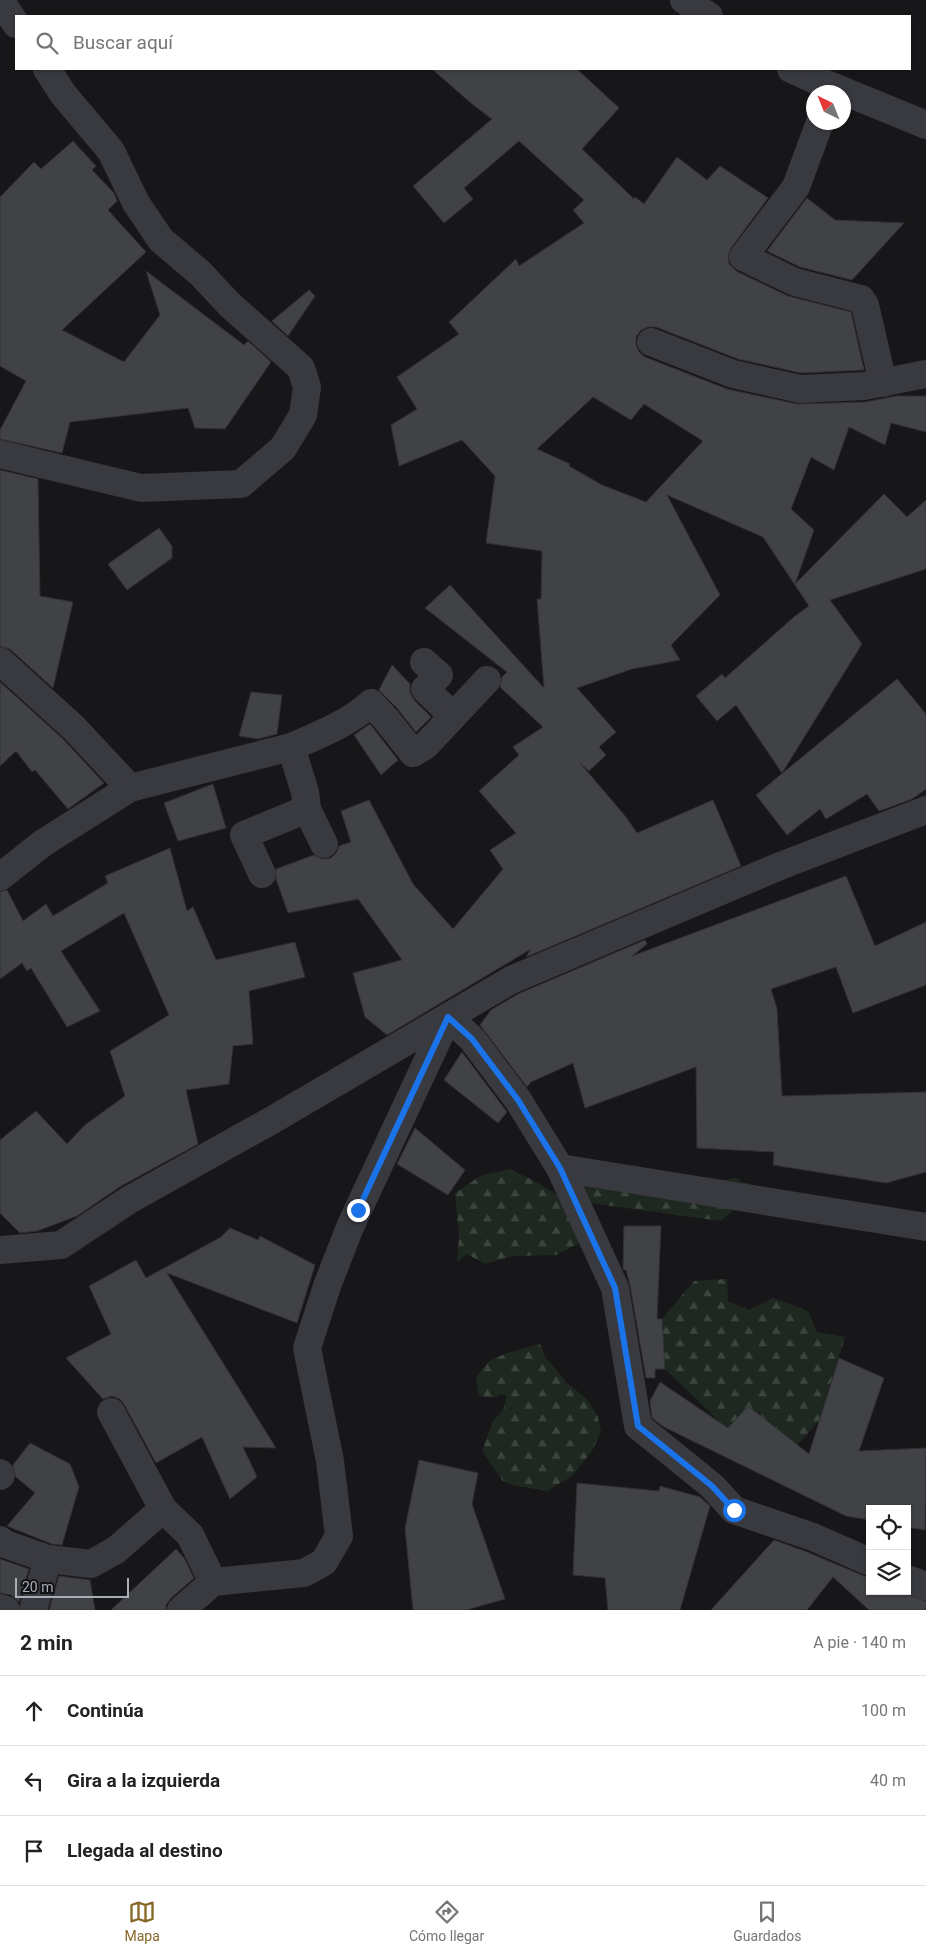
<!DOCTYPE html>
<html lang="es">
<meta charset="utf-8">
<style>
body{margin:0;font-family:Roboto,sans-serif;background:#f6f6f6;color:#222}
.controls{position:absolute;right:15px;bottom:15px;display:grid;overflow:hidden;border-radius:0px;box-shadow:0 1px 4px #0004}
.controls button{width:45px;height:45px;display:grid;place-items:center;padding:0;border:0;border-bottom:1px solid #e0e0e0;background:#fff;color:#222;font:25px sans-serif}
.compass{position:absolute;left:806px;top:85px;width:45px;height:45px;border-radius:50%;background:#fff;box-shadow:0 1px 4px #0004;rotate:317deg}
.scale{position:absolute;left:15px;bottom:12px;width:114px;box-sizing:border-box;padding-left:5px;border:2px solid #a8adba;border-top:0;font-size:14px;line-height:18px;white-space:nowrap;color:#a8adba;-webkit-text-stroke:4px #121214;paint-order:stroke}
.stop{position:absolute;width:15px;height:15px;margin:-11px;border:4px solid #1a73e8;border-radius:50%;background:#fff}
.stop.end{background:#1a73e8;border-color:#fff;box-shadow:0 1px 5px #0008}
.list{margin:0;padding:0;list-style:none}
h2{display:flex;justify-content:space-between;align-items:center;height:65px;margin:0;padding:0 20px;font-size:21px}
h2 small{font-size:16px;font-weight:400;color:#767676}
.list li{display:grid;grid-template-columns:32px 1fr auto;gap:15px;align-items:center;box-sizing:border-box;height:70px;padding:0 20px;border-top:1px solid #e0e0e0}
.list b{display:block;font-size:19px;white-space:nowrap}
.list em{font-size:16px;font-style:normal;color:#767676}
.icon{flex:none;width:28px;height:28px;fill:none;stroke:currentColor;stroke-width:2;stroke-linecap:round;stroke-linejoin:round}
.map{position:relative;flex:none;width:926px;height:1610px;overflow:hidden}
.search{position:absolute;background:#fff;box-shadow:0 1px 4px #0004;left:15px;right:15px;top:15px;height:55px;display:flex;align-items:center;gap:12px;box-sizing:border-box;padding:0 18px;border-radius:0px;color:#767676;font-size:19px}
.sheet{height:275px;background:#fff}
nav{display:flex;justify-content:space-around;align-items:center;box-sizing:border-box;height:70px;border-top:1px solid #e0e0e0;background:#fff;font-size:14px;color:#767676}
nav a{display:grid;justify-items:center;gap:2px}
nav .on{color:#856826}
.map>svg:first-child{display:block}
</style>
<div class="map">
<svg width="926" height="1610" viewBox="0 0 926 1610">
<defs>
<pattern id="forest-firs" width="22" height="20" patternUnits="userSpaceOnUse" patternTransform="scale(1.25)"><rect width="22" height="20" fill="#1e2720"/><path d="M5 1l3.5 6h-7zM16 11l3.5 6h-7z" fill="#3c443e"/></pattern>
</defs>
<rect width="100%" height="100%" fill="#171719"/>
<g fill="url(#forest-firs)">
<polygon points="636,1165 639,1178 677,1172 701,1183 737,1178 741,1182 759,1187 721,1221 574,1201 572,1183"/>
<polygon points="509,1169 533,1180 559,1196 584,1241 556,1255 513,1256 485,1264 467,1254 457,1262 459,1235 455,1193 480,1176"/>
<polygon points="727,1279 728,1301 749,1310 773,1298 808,1311 817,1332 845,1337 827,1395 822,1418 797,1445 727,1429 665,1369 662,1319 694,1281"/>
<polygon points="540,1344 546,1358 567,1383 587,1399 598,1417 601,1431 592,1451 572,1476 547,1491 512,1485 503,1481 482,1451 493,1421 503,1410 507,1396 501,1394 492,1398 479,1396 476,1377 489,1361 507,1353"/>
</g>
<g fill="#414246" stroke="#313135" fill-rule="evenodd">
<path d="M432,69h145l42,39 -37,41 52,50 1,-2 9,7 33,-47 30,23 13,-14 48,32 -37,50 -3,8 1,8 7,7 52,25 63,16 13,58 -63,3 -63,-14 -82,-32h-8l-7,3 -5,7v8l3,7 6,5 82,32 70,15 68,-2 32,-6h29v36l-35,-9 -6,22 -36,-18 -15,43 -23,-13 -20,52 23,21 -19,54 89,-90 23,23 19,-17v69l-96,31 32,44 -80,129 -46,-68 -19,16 -21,-25 26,-22 3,4 70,-62 14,-10 -46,-69 -96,-42 53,100 -49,50 9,15 -48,9 -55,19 39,44 -17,15 7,8 -17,16 -9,-8 46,54 11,16 76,-33 28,66 -215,91 5,-8 -144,86 -22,-18 -12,-44 49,-13 -44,-61 -70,14 -12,-34v-10l38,-14 8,4 9,-1 6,-6 2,-6 12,-4 -10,-31 28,-11 44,84 40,45 50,-60 -13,-19 26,-17 -37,-42 40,-36 -6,-8 30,-20 -43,-40 2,-10 5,-5 -82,-64 25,-23 94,103 -7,-89h4l1,-48 -56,-8 9,-67 -33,-36 -63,26 -8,-41 26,-16 -20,-32 62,-43 -10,-12 67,-63 3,7 65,-43 -11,-13 11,-10 -65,-59 -55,47 9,11 -29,24 -31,-37 79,-67 -20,-15zM593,397l38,23 13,-16 59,37 -57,61 -44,-17 -33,-19 1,-2 -33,-15z"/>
<polygon points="73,141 96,166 92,170 114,193 117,201 108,210 146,252 62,330 124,362 160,315 146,271 244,345 248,341 271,362 225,429 195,428 188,408 70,422 62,453 0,439 0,430 26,381 0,366 0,197 34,162 41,169"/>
<polygon points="807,198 835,220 904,223 852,280 800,267 767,251"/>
<polygon points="309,290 315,296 288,336 272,321"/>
<polygon points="0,470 38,479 40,596 73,602 53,688 10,649 0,646"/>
<polygon points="159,528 172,546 172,558 127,590 108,564"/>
<polygon points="392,665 410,684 410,693 414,700 431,717 416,732 397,708 379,690"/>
<polygon points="897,679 926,714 926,789 912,799 879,811 867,794 826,819 820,809 787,835 756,795"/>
<polygon points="0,682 63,739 104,783 68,809 35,770 32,772 16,751 0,766"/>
<polygon points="251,692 282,695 277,734 258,739 239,736"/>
<polygon points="370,724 398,760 381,775 354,735"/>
<polygon points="213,784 226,828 178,841 164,803"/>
<polygon points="170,848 187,911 193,907 216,960 295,942 305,977 249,991 253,1044 233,1046 229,1084 186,1090 198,1144 121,1186 77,1216 37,1231 20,1233 0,1213 0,1140 36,1111 67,1144 85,1125 125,1096 110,1051 169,1015 124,913 61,951 100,1011 67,1027 31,968 27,971 22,963 0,979 0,892 7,890 23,921 46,904 53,916 108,883 105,876"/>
<polygon points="846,876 875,946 926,922 926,985 853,1013 836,967 771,989 777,1009 782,1096 926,1092 926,1172 886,1183 773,1165 774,1152 697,1148 696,1067 585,1108 573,1063 531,1082 527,1087 480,1025 491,1010 518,994 645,940 647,944 632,956"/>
<polygon points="462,1052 507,1112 498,1123 444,1080"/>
<polygon points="415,1128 465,1170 448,1195 397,1164"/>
<polygon points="624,1226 661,1226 657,1319 662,1319 665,1369 655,1369 655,1378 646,1378 630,1285 626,1270 624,1270 623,1268"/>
<polygon points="230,1228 258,1240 260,1236 315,1265 297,1323 167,1273 276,1448 243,1447 257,1477 230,1499 202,1437 156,1463 124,1404 120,1399 112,1396 103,1399 66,1358 111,1334 89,1286 136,1260 146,1278 221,1237"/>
<polygon points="839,1358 884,1378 859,1451 926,1448 925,1530 907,1527 907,1509 870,1509 870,1520 846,1516 664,1427 652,1418 650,1401 660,1382 728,1428 748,1406 809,1454"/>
<polygon points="30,1443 70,1464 79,1487 62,1545 52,1544 7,1526 35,1493 16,1477 13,1465"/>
<polygon points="419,1460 478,1473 472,1504 505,1599 466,1610 413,1610 405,1528"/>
<polygon points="577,1483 659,1491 660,1486 700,1497 710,1506 680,1610 608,1610 605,1578 573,1575"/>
<polygon points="774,1540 807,1552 864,1576 870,1577 870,1591 898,1591 926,1601 926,1610 869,1610 833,1577 807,1610 711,1610"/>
<polygon points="176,1549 184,1558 194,1578 171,1598 166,1605 166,1610 111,1610"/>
<polygon points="0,1559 29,1569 19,1602 11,1595 0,1593"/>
<polygon points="59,1576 90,1580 95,1610 49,1610"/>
</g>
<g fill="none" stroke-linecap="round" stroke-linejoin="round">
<g stroke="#393a40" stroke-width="28">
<polyline points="0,0 16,24"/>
<polyline points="684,0 709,16"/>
<polyline points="791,69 833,88 833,90"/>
<polyline points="819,81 926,125"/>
<polyline points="820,122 796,187 743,257 795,282 861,299 865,305 883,383"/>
<polyline points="651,342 733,374 800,389 864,386 926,374"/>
<polyline points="0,454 141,488 241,484 283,448 303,415 307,387 301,368 230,305 200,273 161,240 136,203 111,151 63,94 47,69"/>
<polyline points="0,661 74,728 130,788"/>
<polyline points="424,662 439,675 425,689 453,716"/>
<path d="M307,809l-2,-17 -14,-45c28,-12 57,-23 80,-44l15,16 27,34 13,-8 61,-65"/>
<polyline points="262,874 244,835 307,809 324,844"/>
<polyline points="0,877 43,843 130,788 291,747"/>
<polyline points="560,1168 926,1227"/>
<polyline points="0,1250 61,1245 129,1200 274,1119 511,980 780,866 926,810"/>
<polyline points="111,1412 163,1509 190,1535 213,1582"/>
<polyline points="0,1473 1,1475 0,1476"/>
<polyline points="0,1540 5,1544 48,1559 91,1564 116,1550 163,1509"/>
<polyline points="907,1579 926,1586"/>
<polyline points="0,1608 6,1610"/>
<polyline points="33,1610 48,1559"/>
<polyline points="181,1610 213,1582 304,1573 324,1562 339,1536 330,1461 307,1348 327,1286 350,1227 448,1017 472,1039 518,1100 560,1168 615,1288 638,1426 712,1486 734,1510 813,1537 870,1562"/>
</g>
</g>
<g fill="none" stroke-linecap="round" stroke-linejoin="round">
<polyline stroke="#1a73e8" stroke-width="6" points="358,1210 448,1017 472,1039 518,1100 560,1168 615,1288 638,1426 712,1486 734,1510"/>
</g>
</svg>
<div class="controls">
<button><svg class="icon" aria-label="locate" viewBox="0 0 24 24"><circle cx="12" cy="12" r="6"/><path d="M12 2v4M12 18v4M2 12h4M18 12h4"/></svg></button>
<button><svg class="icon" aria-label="layers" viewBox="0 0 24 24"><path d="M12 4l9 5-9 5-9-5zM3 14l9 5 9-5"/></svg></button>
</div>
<svg class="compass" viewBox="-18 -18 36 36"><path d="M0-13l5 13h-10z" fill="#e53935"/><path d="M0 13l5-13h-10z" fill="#767676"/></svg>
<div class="scale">20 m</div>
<div class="stop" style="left:734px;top:1510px"></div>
<div class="stop end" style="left:358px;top:1210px"></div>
<div class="search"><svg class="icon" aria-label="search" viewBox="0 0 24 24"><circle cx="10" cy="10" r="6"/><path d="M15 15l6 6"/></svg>Buscar aquí</div>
</div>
<section class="sheet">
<h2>2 min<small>A pie · 140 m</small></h2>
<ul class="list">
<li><svg class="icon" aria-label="ahead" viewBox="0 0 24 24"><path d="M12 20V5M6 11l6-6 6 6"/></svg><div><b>Continúa</b></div><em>100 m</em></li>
<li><svg class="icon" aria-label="left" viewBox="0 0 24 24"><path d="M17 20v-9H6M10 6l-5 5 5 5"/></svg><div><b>Gira a la izquierda</b></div><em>40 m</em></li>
<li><svg class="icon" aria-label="arrive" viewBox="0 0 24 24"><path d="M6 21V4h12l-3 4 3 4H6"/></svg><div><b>Llegada al destino</b></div></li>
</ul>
</section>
<nav>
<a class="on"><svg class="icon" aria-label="map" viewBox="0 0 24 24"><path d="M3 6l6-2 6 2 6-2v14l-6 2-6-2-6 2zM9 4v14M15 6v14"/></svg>Mapa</a>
<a><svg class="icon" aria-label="directions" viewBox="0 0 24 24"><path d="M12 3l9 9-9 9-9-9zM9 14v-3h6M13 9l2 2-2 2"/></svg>Cómo llegar</a>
<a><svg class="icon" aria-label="saved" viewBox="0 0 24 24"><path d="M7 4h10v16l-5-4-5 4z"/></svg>Guardados</a>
</nav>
